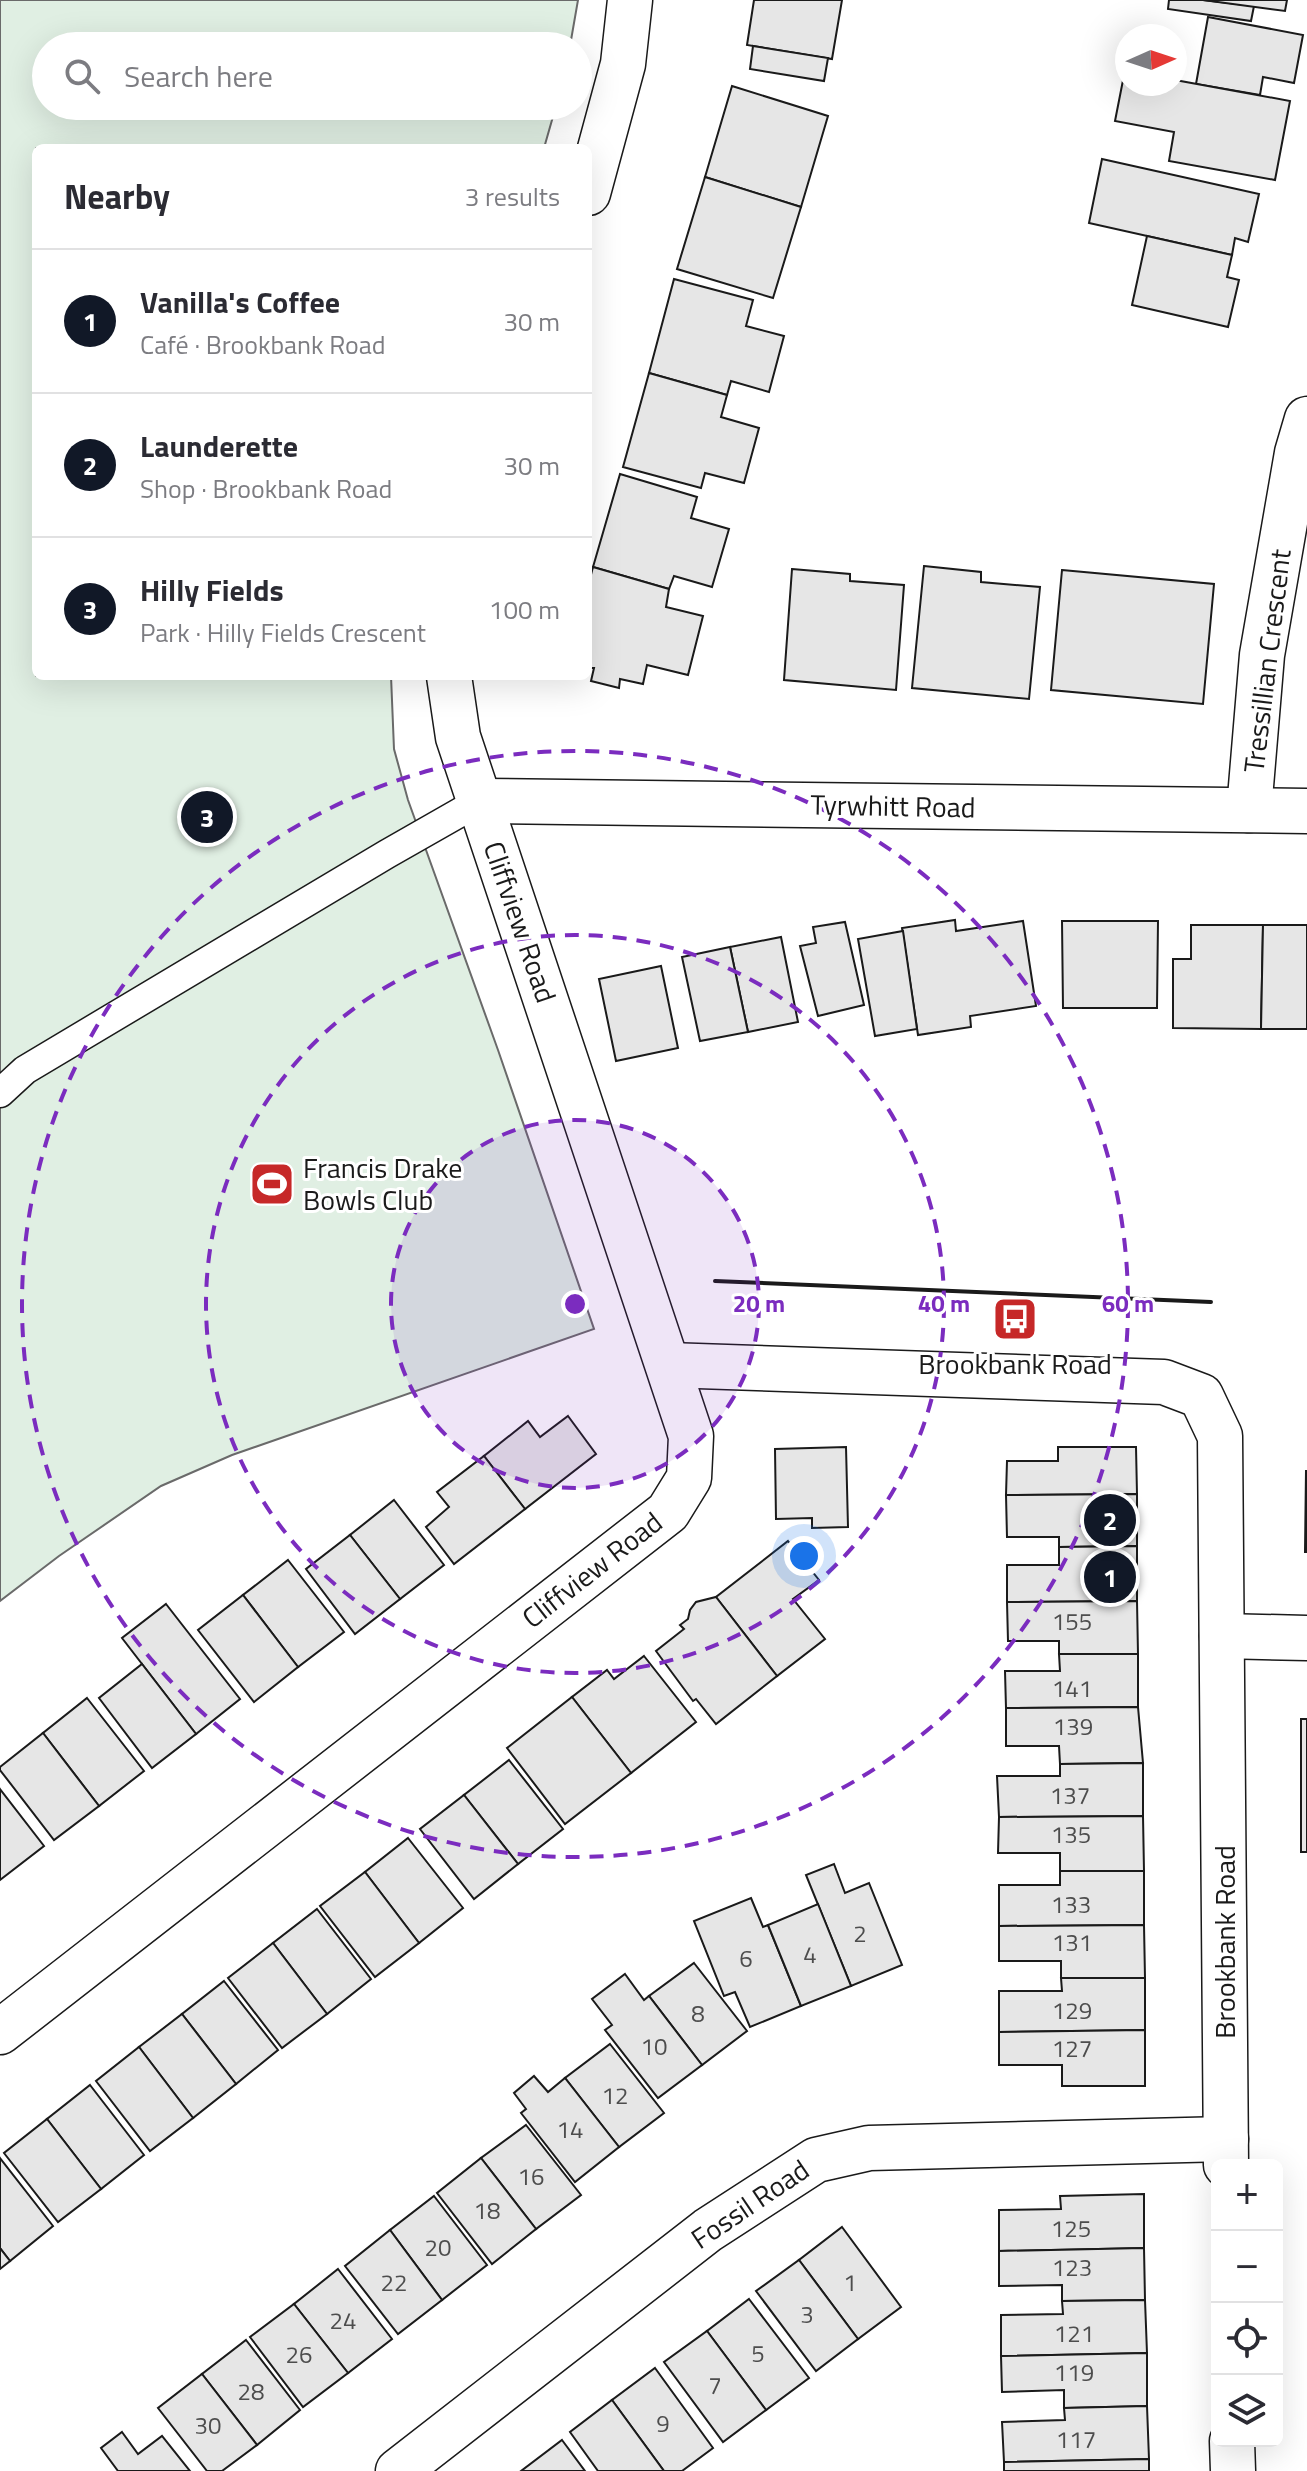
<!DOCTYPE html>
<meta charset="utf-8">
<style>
body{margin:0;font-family:"Titillium Web",sans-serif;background:#f2f2f3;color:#2b2b33}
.controls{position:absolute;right:24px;bottom:24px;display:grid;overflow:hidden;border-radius:12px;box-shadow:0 8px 32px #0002}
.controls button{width:72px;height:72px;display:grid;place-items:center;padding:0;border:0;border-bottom:2px solid #e1e1e2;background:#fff;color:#2b2b33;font:40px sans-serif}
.compass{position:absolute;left:1115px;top:24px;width:72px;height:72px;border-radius:50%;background:#fff;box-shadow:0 8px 32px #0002;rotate:87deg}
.you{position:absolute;left:804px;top:1556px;width:28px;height:28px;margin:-20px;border:6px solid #fff;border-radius:50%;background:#1a73e8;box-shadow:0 0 0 12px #1a73e833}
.badge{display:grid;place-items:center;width:52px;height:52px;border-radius:50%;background:#111827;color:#fff;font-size:26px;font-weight:700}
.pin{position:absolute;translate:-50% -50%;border:4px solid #fff;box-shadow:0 2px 8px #0006}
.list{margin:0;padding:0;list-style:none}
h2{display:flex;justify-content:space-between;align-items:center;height:104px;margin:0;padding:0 32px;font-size:34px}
h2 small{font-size:26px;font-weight:400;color:#7c7c81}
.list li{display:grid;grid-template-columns:52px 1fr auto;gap:24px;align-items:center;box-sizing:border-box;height:144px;padding:0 32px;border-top:2px solid #e1e1e2}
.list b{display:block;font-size:30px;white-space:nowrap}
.list p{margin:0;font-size:26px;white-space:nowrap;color:#7c7c81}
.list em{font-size:26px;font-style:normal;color:#7c7c81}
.icon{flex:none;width:44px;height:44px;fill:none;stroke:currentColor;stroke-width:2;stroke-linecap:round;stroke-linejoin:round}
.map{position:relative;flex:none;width:1307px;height:2471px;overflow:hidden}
.search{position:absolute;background:#fff;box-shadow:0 8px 32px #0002;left:32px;top:32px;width:560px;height:88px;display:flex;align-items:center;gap:20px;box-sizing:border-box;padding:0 28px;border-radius:44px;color:#7c7c81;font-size:30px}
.panel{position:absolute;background:#fff;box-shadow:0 8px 32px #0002;left:32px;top:144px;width:560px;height:536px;border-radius:12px}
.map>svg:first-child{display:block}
</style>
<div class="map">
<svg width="1307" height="2471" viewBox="0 0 1307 2471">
<rect width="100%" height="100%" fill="#fff"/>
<polygon fill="#e0efe3" stroke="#6a6a6a" stroke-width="2" points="0,0 578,0 570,46 46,46 46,106 556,106 544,148 36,148 36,676 391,676 394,749 408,800 498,1050 594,1329 232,1455 161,1486 59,1556 0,1601"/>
<g fill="#e6e6e6" stroke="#1a1a1a" stroke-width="2">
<polygon points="754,0 842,0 832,59 747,45"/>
<polygon points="1169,0 1203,0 1254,6 1251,21 1168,9"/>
<polygon points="1203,0 1287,0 1285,11"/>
<polygon points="1208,17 1303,35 1294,83 1263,77 1260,95 1196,84"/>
<polygon points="753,46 828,58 824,81 750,69"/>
<polygon points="1125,70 1127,71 1127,84 1175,84 1175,80 1290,101 1275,180 1169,161 1174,132 1115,121"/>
<polygon points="732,86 828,116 801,207 705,177"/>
<polygon points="1102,159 1259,194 1248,242 1235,238 1232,255 1089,223"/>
<polygon points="705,177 801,207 773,298 677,269"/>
<polygon points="1147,236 1232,255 1227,277 1239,280 1228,327 1132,305"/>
<polygon points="674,279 753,300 746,326 784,336 769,392 731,381 727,395 649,373"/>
<polygon points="649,373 727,395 721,417 759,428 744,483 705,473 701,488 623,467"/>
<polygon points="620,474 697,497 691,518 729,529 712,587 674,576 669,589 593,567"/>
<polygon points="924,566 981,572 981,582 1040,587 1029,699 912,688"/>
<polygon points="593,567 669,589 666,607 703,616 688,675 647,665 643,684 620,679 619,688 591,681 594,668 588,668 588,586"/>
<polygon points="792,569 850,574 850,581 904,585 896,690 784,680"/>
<polygon points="1062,570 1214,584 1203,704 1051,690"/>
<polygon points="955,920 956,931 1023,921 1036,1006 970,1016 971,1027 918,1035 902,928"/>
<polygon points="1062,921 1158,921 1157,1008 1063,1008"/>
<polygon points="845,922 864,1005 818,1016 800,946 816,943 813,927"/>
<polygon points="1191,925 1263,925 1261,1029 1173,1028 1173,959 1191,959"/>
<polygon points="1263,925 1307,925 1307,1029 1261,1029"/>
<polygon points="903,931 917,1029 875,1036 858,939"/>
<polygon points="781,937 798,1022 748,1032 730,947"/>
<polygon points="730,947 748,1032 700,1041 682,957"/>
<polygon points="661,966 678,1048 616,1061 599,979"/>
<polygon points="568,1416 596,1454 525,1509 484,1456 528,1421 540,1437"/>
<polygon points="846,1447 848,1527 812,1528 812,1518 776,1519 775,1449"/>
<polygon points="1058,1447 1136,1447 1137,1494 1006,1495 1007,1461 1058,1461"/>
<polygon points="484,1456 525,1509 454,1564 426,1527 449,1507 437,1492"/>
<polygon points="1306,1471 1307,1471 1307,1552 1305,1552"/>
<polygon points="1137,1494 1137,1546 1059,1547 1059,1537 1007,1537 1006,1495"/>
<polygon points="394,1500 444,1565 400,1599 350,1535"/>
<polygon points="350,1535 400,1599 355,1634 306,1569"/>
<polygon points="788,1541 819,1580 793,1599 825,1639 777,1676 716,1597"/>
<polygon points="1137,1546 1137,1601 1007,1602 1007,1565 1059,1565 1059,1547"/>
<polygon points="288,1560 344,1632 298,1667 243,1595"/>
<polygon points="243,1595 298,1667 254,1702 198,1630"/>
<polygon points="716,1597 777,1676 716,1724 696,1699 693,1701 656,1651 684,1629 680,1625 688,1619 690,1610 696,1602"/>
<polygon points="1137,1601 1138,1654 1059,1654 1059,1641 1008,1641 1007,1602"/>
<polygon points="166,1604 240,1699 196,1734 122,1638"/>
<polygon points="1059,1654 1138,1654 1138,1707 1006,1708 1005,1671 1060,1671"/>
<polygon points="644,1656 696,1722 631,1773 572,1697 607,1670 614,1679"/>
<polygon points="142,1664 196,1734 152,1768 99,1698"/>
<polygon points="572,1697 631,1773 565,1824 507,1748"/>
<polygon points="87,1698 144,1771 99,1806 43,1733"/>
<polygon points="1138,1707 1143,1763 1060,1764 1059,1746 1006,1746 1006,1708"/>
<rect x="1301" y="1719" width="6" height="133"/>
<polygon points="43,1733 99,1806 54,1840 0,1770 0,1767"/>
<polygon points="509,1760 563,1829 518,1864 464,1795"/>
<polygon points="1143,1763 1143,1816 999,1817 997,1776 1060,1776 1060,1764"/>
<polygon points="0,1789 44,1846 0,1880"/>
<polygon points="464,1795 518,1864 474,1899 420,1829"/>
<polygon points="1143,1816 1144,1871 1060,1871 1060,1853 998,1853 999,1817"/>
<polygon points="408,1838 463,1908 419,1943 365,1872"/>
<polygon points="834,1864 845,1893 869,1883 902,1965 851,1986 806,1875"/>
<polygon points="1060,1871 1144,1871 1144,1925 999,1926 999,1885 1060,1885"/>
<polygon points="365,1872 419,1943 375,1977 320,1906"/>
<polygon points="751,1898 763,1927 768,1925 801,2006 750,2027 735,1992 724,1996 694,1921"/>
<polygon points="818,1904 851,1986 801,2006 768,1925"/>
<polygon points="317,1909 371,1979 327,2014 273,1943"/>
<polygon points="1144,1925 1145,1978 1061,1978 1061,1961 999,1961 999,1926"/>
<polygon points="273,1943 327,2014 282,2048 228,1978"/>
<polygon points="694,1963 747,2031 702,2065 649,1996"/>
<polygon points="625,1974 644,2000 649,1996 702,2065 658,2098 605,2030 612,2025 592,1999"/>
<polygon points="1061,1978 1145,1978 1145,2030 999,2032 999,1991 1062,1991"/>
<polygon points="224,1981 278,2050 236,2084 182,2014"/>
<polygon points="182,2014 236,2084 193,2118 139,2047"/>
<polygon points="1145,2030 1145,2086 1062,2086 1062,2065 999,2065 999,2032"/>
<polygon points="610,2044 664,2113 619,2147 565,2078"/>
<polygon points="139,2047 193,2118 150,2151 96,2081"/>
<polygon points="534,2076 548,2092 565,2078 619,2147 575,2182 521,2113 526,2109 514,2093"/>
<polygon points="90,2085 144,2155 101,2189 47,2119"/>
<polygon points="47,2119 101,2189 58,2222 4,2153"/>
<polygon points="526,2125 581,2195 536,2229 481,2158"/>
<polygon points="0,2158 53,2226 10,2261 0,2248"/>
<polygon points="481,2158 536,2229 492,2264 437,2193"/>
<polygon points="1144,2194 1144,2248 999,2251 999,2210 1061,2209 1060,2196"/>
<polygon points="434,2196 487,2265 442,2300 390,2230"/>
<polygon points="842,2227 901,2307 858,2339 799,2260"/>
<polygon points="390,2230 442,2300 398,2334 345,2266"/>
<polygon points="0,2248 10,2261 0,2269"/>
<polygon points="1144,2248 1145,2300 1062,2301 1062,2285 999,2286 999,2251"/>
<polygon points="799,2260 858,2339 816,2371 756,2291"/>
<polygon points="338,2269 392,2339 348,2373 294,2304"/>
<polygon points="749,2299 809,2378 766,2410 707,2331"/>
<polygon points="1145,2300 1147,2353 1001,2356 1001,2315 1063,2314 1062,2301"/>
<polygon points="294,2304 348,2373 303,2407 250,2337"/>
<polygon points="707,2331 766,2410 723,2442 664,2362"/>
<polygon points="246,2340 300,2410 257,2445 202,2374"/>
<polygon points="1147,2353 1147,2406 1064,2408 1064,2390 1002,2392 1001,2356"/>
<polygon points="655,2368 713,2448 682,2471 664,2471 612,2400"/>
<polygon points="202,2374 257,2445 222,2471 207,2471 158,2408"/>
<polygon points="612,2400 664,2471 598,2471 570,2432"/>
<polygon points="1147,2406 1149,2459 1004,2462 1002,2422 1065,2420 1064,2408"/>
<polygon points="122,2432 138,2454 162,2436 190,2471 118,2471 101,2448"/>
<polygon points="562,2440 585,2471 521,2471"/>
<polygon points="1149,2459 1149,2471 1004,2471 1004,2462"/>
</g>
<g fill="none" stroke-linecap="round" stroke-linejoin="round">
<g stroke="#1a1a1a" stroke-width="31">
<polyline id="service" points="0,1093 25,1070 387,854 480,801"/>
</g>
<g stroke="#1a1a1a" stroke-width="47">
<g id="minor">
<polyline points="588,193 623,64 630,0"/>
<polyline points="480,801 1307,811"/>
<polyline points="1249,810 1262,655 1297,453 1307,419"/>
<polyline points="668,1365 1164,1382 1201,1396 1220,1436 1226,2165"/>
<polyline points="1222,1636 1307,1638"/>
<polyline points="0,2032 668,1512 689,1478 691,1436 458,737 449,676"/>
<polyline points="1232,2441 1233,2471"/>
<polyline points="398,2471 708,2230 816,2160 869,2148 1226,2139"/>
</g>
</g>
<use href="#service" stroke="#fff" stroke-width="28"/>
<use href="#minor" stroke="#fff" stroke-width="44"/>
<polyline stroke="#1a1a1a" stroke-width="4" points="715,1281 1211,1302"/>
</g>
<circle cx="575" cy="1304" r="184" fill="#7b2cbf" fill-opacity=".12"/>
<g fill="none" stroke="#7b2cbf" stroke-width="4" stroke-dasharray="14 10">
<circle cx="575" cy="1304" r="184"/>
<circle cx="575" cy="1304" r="369"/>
<circle cx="575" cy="1304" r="553"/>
</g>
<defs>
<g id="stadium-square" transform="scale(2.3)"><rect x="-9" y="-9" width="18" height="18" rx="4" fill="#c62828" stroke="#fff"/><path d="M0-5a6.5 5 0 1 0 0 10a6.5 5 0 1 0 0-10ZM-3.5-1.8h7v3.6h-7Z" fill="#fff"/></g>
<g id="bus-square" transform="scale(2.3)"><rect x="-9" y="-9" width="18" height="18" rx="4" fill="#c62828" stroke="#fff"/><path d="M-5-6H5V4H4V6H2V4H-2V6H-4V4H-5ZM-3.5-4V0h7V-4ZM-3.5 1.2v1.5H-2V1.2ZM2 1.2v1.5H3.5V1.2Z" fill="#fff"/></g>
</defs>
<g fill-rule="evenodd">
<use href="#stadium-square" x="272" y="1184"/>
<use href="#bus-square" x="1015" y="1319"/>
</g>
<g text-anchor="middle" stroke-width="6" stroke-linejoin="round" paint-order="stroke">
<g font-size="24" fill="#4d4d4d">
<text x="1072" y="1630">155</text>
<text x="1072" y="1697">141</text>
<text x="1073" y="1735">139</text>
<text x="1070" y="1804">137</text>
<text x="1071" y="1843">135</text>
<text x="1071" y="1913">133</text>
<text x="860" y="1942">2</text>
<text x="1072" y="1951">131</text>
<text x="810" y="1963">4</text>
<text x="746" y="1967">6</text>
<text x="1072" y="2019">129</text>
<text x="698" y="2022">8</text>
<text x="654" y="2055">10</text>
<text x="1072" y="2057">127</text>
<text x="615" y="2104">12</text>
<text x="570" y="2138">14</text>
<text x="531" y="2185">16</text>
<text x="487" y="2219">18</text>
<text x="1071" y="2237">125</text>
<text x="438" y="2256">20</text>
<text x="1072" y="2276">123</text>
<text x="394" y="2291">22</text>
<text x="850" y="2291">1</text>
<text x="807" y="2323">3</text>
<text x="343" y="2329">24</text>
<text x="1074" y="2342">121</text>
<text x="758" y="2362">5</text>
<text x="299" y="2363">26</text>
<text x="1074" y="2381">119</text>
<text x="715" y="2394">7</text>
<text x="251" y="2400">28</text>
<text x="663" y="2432">9</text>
<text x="208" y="2434">30</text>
<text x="1076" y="2448">117</text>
</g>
<g font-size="28" fill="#1a1a1a" stroke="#fff">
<text transform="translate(1267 661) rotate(-83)" y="10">Tressillian Crescent</text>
<text transform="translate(893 806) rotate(1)" y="10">Tyrwhitt Road</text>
<text transform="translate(520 922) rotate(71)" y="10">Cliffview Road</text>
<text transform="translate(592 1570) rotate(-38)" y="10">Cliffview Road</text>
<text transform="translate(1225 1942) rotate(-90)" y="10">Brookbank Road</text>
<text transform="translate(750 2204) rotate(-34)" y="10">Fossil Road</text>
</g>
<g font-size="28" fill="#1a1a1a" stroke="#fff" text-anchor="start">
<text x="303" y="1178">Francis Drake<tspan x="303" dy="32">Bowls Club</tspan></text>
<text x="1015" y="1374" text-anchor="middle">Brookbank Road</text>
</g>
</g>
<circle cx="575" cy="1304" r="12" fill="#7b2cbf" stroke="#fff" stroke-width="4"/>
<g font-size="24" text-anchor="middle" font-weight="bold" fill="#7b2cbf" stroke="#fff" stroke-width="6" stroke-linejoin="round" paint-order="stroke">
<text x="759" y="1312">20 m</text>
<text x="944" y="1312">40 m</text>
<text x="1128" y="1312">60 m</text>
</g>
</svg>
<div class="controls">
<button>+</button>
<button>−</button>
<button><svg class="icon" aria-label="locate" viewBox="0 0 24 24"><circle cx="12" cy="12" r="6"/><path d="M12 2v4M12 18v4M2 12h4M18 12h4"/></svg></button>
<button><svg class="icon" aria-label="layers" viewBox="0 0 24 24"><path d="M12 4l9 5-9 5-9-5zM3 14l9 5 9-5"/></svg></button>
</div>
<svg class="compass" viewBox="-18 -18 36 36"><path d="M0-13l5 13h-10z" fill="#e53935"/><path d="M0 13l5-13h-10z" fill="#7c7c81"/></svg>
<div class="you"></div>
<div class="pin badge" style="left:1110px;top:1577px">1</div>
<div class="pin badge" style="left:1110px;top:1520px">2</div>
<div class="pin badge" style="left:207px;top:817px">3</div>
<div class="search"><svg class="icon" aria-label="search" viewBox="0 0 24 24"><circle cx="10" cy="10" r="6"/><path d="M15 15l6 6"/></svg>Search here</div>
<section class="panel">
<h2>Nearby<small>3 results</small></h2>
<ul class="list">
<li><span class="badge">1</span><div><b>Vanilla's Coffee</b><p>Café · Brookbank Road</p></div><em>30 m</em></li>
<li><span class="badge">2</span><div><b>Launderette</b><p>Shop · Brookbank Road</p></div><em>30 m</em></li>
<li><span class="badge">3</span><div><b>Hilly Fields</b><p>Park · Hilly Fields Crescent</p></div><em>100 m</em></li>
</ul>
</section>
</div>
